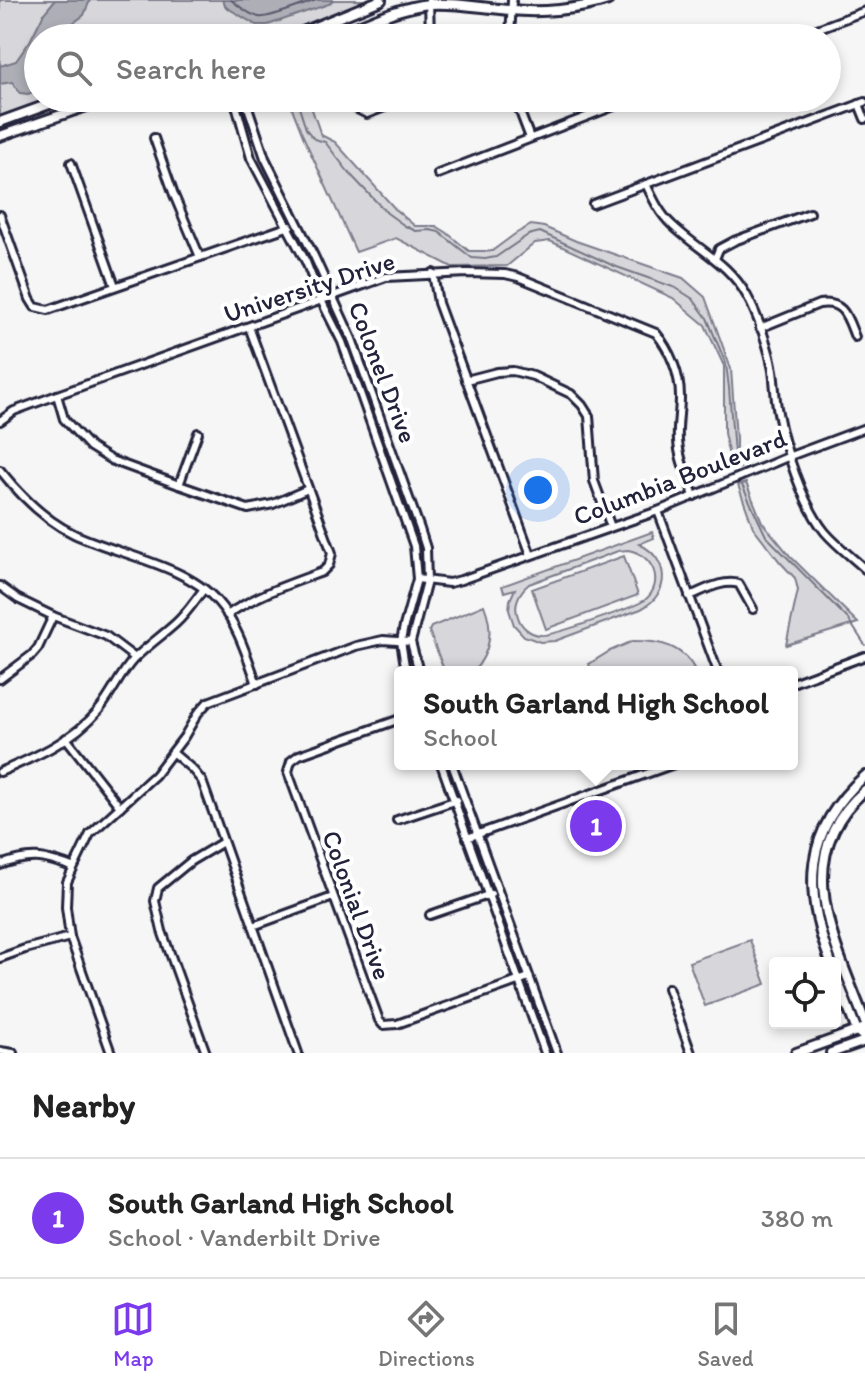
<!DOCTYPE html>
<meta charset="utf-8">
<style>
body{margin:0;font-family:Itim,sans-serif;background:#f2f2f2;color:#222}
.controls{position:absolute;right:24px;bottom:24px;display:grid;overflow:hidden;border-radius:8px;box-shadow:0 4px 12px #0003}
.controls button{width:72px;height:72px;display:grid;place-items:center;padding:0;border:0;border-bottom:2px solid #e0e0e0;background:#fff;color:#222;font:40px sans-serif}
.you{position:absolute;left:538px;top:490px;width:28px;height:28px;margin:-20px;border:6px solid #fff;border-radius:50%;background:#1a73e8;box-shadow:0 0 0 12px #1a73e833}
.badge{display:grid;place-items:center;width:52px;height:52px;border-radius:50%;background:#7c3aed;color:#fff;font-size:26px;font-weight:700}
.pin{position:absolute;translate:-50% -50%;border:4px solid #fff;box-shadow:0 2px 8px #0006}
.popup{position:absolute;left:394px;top:666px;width:404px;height:104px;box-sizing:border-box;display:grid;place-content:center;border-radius:8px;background:#fff;filter:drop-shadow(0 2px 6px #0005);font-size:26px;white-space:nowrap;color:#767676}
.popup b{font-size:30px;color:#222}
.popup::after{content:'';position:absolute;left:50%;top:100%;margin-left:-16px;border:16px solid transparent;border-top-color:#fff}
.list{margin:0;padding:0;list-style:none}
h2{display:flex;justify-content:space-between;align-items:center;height:104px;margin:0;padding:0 32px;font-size:34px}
h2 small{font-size:26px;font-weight:400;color:#767676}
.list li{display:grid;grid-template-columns:52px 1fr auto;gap:24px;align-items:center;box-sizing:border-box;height:120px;padding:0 32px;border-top:2px solid #e0e0e0}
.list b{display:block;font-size:30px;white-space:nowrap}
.list p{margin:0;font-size:26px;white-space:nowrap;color:#767676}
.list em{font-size:26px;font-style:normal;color:#767676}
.icon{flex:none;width:44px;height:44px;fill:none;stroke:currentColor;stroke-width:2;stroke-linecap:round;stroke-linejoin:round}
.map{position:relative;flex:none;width:865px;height:1053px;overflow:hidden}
.search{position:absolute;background:#fff;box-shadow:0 4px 12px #0003;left:24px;right:24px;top:24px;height:88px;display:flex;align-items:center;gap:20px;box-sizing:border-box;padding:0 28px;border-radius:44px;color:#767676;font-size:30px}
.sheet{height:224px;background:#fff}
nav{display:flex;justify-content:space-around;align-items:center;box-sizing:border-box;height:112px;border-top:2px solid #e0e0e0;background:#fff;font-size:22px;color:#767676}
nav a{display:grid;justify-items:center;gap:4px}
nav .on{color:#7c3aed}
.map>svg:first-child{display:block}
</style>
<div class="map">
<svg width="865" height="1053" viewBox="0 0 865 1053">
<rect width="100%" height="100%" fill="#f6f6f7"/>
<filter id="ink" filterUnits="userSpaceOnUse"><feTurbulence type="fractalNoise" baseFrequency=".0125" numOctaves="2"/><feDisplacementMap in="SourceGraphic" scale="16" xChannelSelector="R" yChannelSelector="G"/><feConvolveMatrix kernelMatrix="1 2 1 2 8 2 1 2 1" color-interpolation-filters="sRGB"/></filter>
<g filter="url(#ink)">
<g fill="#d7d7db" stroke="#7c7c8b" stroke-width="2" fill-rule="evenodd">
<polygon points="0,0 372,0 355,6 313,25 270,38 38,38 38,98 52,98 0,116"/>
<polygon points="288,98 308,98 321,135 335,142 397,211 415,226 436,226 446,232 469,251 492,251 515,234 531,225 544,227 576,241 683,278 705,297 731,369 736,438 736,457 740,468 732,470 724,433 724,366 705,325 673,298 550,241 535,243 507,266 452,267 396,238 356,252 303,136"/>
<polygon points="746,483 762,522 790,556 858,623 786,645 798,590 795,578 780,562 753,527 738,485"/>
<path d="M652,532l2,6 -15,6c30,14 33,49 2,65l-86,32 -15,1 -16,-6 -10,-11 -5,-15 1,-10 5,-11 -11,3 -2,-6zM628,550c24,4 38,32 17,50 -10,7 -94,37 -105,35 -10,-1 -19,-8 -22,-18 -5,-13 1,-25 11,-33l89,-33z"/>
<polygon points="624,556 638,595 546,629 532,589"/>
<path d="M484,605c10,25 7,47 -11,67h-28l-16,-41 2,-4z"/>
<path d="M633,641c27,0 50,4 63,31h-104l-3,-8 21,-13z"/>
<polygon points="750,940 766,984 705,1006 689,962"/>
</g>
<g fill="#aeaeb7" stroke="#767685" stroke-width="2">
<polygon points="55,0 90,0 84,15 53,38 38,38 38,54 29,63 38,79 36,91 28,94 20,93 12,82 0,84 0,66 16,61 30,41 44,13"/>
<polygon points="222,0 333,0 329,4 268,25 256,25 226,7"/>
</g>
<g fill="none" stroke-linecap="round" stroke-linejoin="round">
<path stroke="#5a5a6d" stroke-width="2" d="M231,0c8,6 18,15 28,17 9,2 46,-13 57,-17"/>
<g stroke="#767685" stroke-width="2">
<polyline points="296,98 306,129 314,139 325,142 350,174 387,213 405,226 416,231 430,230 439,232 472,258 485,259 496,257 528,235 540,232 614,266 676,288 693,299 707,318 726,364 729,388 735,467"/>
<polyline points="742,485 766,536 848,619 865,645"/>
</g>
<g stroke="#22223b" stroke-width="12">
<g id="minor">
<polyline points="429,0 430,38"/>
<polyline points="510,38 512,0"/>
<polyline points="793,38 865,11"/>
<polyline points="234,98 251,158 306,262 321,300 342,342 414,546 417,579 404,626 401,641 406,672"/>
<polyline points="245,98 265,158 314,256 352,339 420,529 426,548 427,581 411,642 419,672"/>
<polyline points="352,98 355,108 367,114 408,98"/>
<polyline points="516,98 517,104 530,138"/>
<polyline points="859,104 865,119"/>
<polyline points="154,138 174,195 200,257"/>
<polyline points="71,163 115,286"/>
<polyline points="438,174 635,98"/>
<path d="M646,184c7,15 14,30 26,41 26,25 57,38 75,71 10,18 23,54 26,75 2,14 2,28 5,42 6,34 25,92 47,119 11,13 27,25 40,37"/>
<polyline points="593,204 865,102"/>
<polyline points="0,215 30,299 35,307 48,310 290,226"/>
<polyline points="715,259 719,249 734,241 810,213"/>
<polyline points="433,273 438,303 531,555"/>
<path d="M760,328l59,-24c25,-4 28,13 36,33"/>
<polyline points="466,380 497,372 513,371 533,376 571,394 582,405 589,416 594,481 611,527"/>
<polyline points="57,395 64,419 90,447 111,460 179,485 248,509 273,504 308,489"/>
<path d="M0,421l14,-10 43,-16 329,-118 81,-4 38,1 13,3 138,56c14,17 24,41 24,64 0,15 -3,29 -2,44 1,19 10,37 16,55"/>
<path d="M0,470c20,25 44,50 74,64 42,20 112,31 143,67 20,22 30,55 40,83"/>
<polyline points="179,485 198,433"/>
<polyline points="658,511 718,672"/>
<polyline points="417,579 449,583 461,580 658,511 790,456 865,428"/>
<polyline points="0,586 18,599 53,616 106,636 135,658"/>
<path d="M689,596c16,-6 34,-17 50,-12l14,25"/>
<path d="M227,615c29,-20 62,-31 95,-43l7,-7 3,-12 -83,-226"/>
<polyline points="0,679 32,655 38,648 53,616"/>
<polyline points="792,683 865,656"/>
<polyline points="400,719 299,755 291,761 288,772 379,1020 383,1025 397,1024 529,977"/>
<polyline points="66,738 120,807"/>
<polyline points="173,753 192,769 202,781 298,1053"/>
<polyline points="441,764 545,1053"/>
<polyline points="452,764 557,1053"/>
<path d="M0,772c35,-15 74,-32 99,-62 13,-16 21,-36 35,-51 13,-13 29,-24 42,-36 11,-10 19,-23 28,-34"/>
<polyline points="397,820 457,800"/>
<polyline points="467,838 674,764"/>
<path d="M0,865c31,-11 42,-9 72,2"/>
<polyline points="430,915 491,894"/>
<polyline points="253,926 333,897"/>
<polyline points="0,958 25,949 70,937"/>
<polyline points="668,988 691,1053"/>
<polyline points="0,1051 13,1053"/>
<polyline points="111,1053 70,937 66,907 67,882 90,834 155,775 184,737 198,713 208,702 356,646 383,640 411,642"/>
<polyline points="206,1053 162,931 155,901 158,888 191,861 223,842"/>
</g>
</g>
<g stroke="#22223b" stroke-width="14">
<g id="major">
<polyline points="288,38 381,0"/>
<path d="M330,38c33,-13 64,-30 99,-34 27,-2 54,4 81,6 31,3 68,0 98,-10"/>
<polyline points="0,122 66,98"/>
<polyline points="0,136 110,98"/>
<path d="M865,790c-78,68 -29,154 0,232"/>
<path d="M831,963c-28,-72 -28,-133 34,-187"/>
<polyline points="835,974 857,1031 865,1038"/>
<polyline points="796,1053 865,1028"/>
<polyline points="831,1053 865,1041"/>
</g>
</g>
<use href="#minor" stroke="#fff" stroke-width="6"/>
<use href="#major" stroke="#fff" stroke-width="8"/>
</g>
</g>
<g text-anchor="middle" stroke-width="8" stroke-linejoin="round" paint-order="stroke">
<g font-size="26" fill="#22223b" stroke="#fff">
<text transform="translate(309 287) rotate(-18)" y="9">University Drive</text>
<text transform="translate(383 372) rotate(69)" y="9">Colonel Drive</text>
<text transform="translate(680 477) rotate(-21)" y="9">Columbia Boulevard</text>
<text transform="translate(357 905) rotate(70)" y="9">Colonial Drive</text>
</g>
</g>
</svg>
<div class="controls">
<button><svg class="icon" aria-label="locate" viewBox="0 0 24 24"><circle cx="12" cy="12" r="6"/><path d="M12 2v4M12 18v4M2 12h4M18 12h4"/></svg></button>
</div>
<div class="you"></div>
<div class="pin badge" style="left:596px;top:826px">1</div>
<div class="popup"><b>South Garland High School</b>School</div>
<div class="search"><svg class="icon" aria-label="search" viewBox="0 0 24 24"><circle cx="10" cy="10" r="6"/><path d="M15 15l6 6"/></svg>Search here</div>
</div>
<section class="sheet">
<h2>Nearby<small></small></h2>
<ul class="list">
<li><span class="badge">1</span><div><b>South Garland High School</b><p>School · Vanderbilt Drive</p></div><em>380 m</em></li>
</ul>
</section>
<nav>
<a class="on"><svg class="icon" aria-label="map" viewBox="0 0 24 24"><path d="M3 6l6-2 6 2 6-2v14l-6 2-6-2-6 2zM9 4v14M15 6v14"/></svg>Map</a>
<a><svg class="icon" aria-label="directions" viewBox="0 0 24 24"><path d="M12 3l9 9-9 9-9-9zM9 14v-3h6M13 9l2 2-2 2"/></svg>Directions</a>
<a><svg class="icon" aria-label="saved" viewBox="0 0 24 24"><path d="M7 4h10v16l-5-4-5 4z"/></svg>Saved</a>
</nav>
